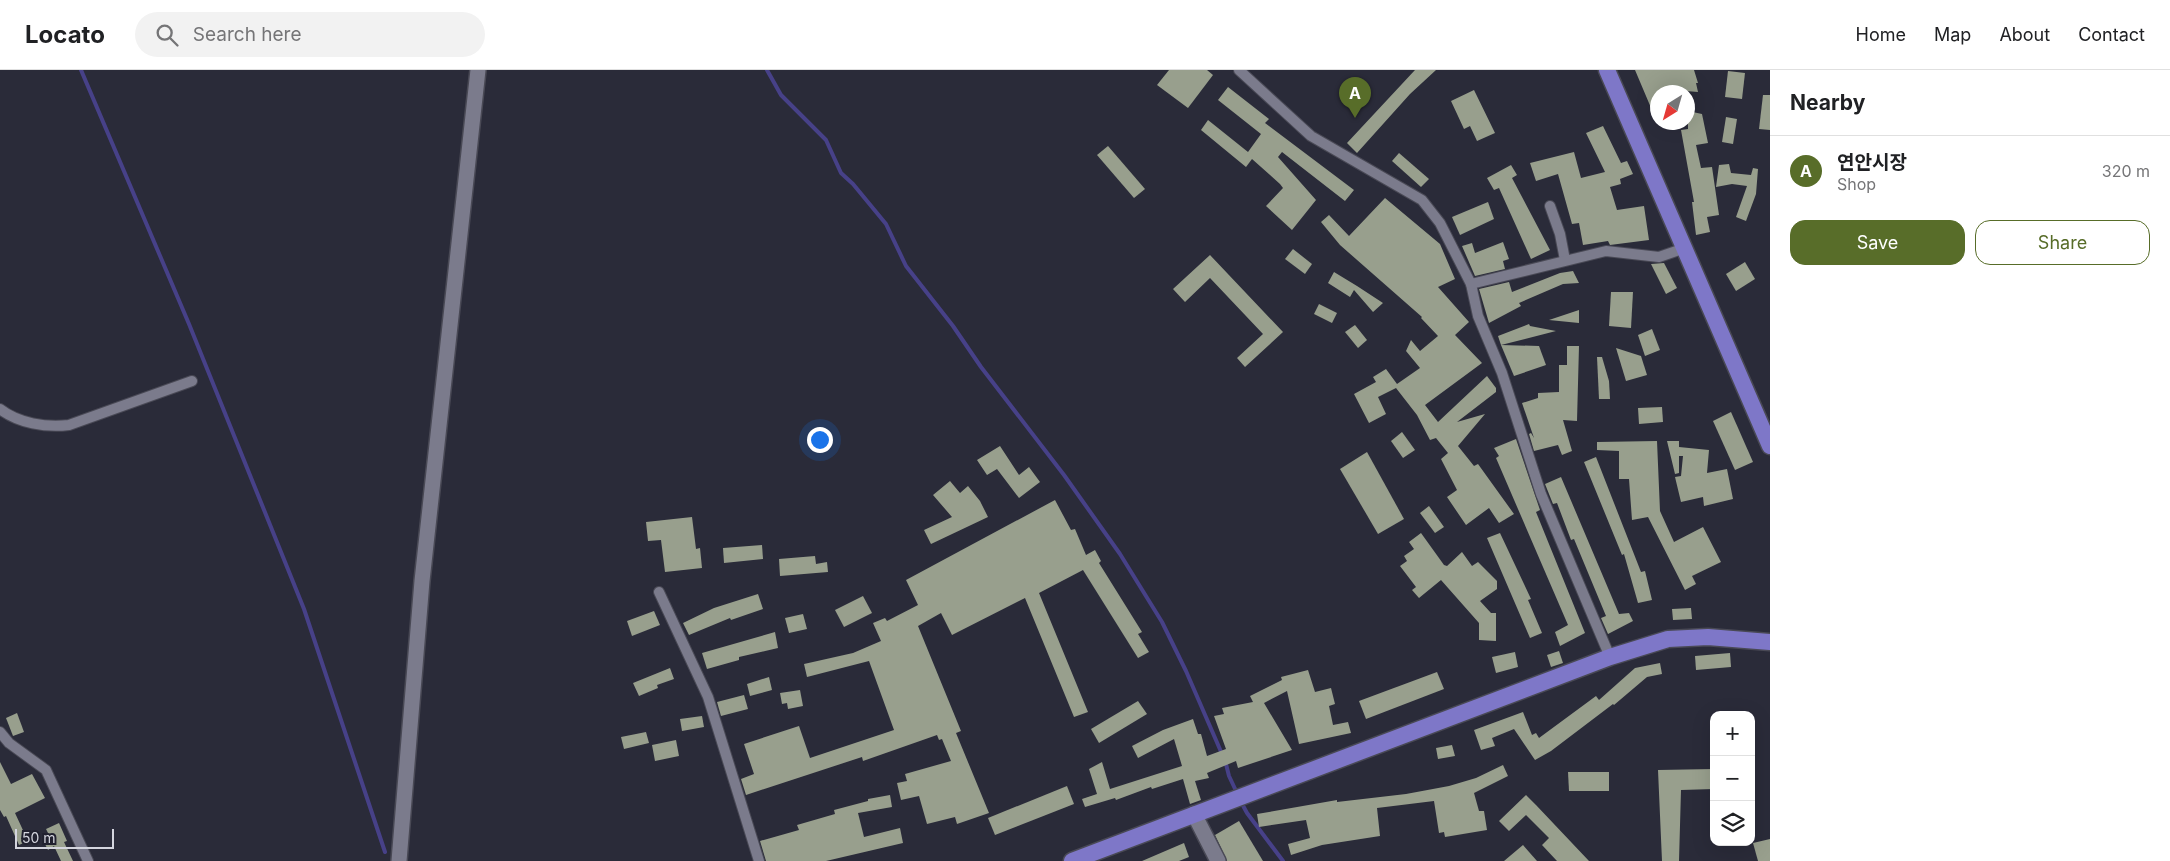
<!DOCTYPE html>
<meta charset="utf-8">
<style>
body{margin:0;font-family:Inter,"Noto Sans KR",sans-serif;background:#f2f2f2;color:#202124}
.controls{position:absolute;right:15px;bottom:15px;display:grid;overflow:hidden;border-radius:10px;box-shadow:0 5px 20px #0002}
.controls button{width:45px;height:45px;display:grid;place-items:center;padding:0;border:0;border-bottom:1px solid #e0e0e0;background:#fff;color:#202124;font:25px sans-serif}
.compass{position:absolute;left:1650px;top:15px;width:45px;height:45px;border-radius:50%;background:#fff;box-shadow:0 5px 20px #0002;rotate:217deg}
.scale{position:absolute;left:15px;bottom:12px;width:99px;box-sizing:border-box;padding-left:5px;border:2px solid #d4d5de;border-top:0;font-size:14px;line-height:18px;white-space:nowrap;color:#d4d5de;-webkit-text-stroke:4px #21212f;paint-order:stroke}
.you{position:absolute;left:819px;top:369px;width:18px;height:18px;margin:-12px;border:4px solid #fff;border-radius:50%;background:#1a73e8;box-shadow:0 0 0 8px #1a73e833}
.badge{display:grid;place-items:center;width:32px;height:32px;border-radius:50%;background:#586d29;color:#fff;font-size:16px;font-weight:700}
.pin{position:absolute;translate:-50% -41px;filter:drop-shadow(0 1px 2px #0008)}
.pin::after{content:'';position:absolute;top:26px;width:18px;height:15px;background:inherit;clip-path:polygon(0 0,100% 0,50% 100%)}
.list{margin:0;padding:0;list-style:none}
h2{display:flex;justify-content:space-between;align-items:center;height:65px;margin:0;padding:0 20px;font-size:21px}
h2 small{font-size:16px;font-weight:400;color:#757577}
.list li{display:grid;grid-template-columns:32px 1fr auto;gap:15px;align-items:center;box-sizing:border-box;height:70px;padding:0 20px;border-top:1px solid #e0e0e0}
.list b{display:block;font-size:19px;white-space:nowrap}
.list p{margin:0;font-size:16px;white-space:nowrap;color:#757577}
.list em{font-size:16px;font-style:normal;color:#757577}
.actions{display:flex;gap:10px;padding:15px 20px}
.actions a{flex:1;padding:11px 0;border:1px solid #586d29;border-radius:15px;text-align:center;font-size:18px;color:#586d29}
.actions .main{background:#586d29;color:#fff}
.icon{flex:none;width:28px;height:28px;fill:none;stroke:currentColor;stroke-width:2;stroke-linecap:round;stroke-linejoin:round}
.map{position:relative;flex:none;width:1770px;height:791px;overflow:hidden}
header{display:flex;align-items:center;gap:30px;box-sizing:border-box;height:70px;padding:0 25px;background:#fff;border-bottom:1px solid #e0e0e0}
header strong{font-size:24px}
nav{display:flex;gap:28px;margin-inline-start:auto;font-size:18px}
.search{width:350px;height:45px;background:#f2f2f2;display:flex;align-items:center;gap:12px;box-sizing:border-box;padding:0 18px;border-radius:28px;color:#757577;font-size:19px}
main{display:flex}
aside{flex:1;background:#fff}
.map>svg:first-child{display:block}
</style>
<header>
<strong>Locato</strong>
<div class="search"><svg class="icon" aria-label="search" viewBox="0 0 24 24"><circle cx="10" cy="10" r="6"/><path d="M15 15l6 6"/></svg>Search here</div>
<nav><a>Home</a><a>Map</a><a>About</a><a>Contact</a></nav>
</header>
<main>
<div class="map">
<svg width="1770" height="791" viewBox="0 0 1770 791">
<rect width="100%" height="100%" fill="#2a2b39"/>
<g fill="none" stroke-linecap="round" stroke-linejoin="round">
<g stroke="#474188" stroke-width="4">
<polyline points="81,0 189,254 304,539 385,782"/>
<polyline points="767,0 781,25 826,70 841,103 853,114 886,154 906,196 953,256 981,297 1064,405 1120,484 1162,552 1186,601 1222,684"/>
<polyline points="1225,690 1229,706 1237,723"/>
<polyline points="1241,732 1247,743 1283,791"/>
</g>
</g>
<g fill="#989f8d">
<polygon points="1169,0 1207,0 1213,5 1188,38 1157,15"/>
<polygon points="1415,0 1436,0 1410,24 1357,83 1347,73"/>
<polygon points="1635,0 1694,0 1698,13 1696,13 1698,22 1661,19 1661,22 1658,22 1657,52"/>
<polygon points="1728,1 1745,3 1742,29 1725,27"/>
<polygon points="1228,17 1269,49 1265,53 1354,120 1345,131 1282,82 1278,87 1316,130 1292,160 1266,136 1283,118 1280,114 1252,89 1246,97 1201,60 1208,50 1248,82 1261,64 1218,30"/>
<polygon points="1474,20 1495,63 1477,71 1470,56 1464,59 1451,31"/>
<polygon points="1763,25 1770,25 1770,60 1759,59"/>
<polygon points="1688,41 1702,44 1708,73 1696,75 1701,98 1712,97 1719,145 1707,147 1710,162 1696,165 1692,132 1694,132 1681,60 1688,59"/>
<polygon points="1726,47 1737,49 1733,74 1722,72"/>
<polygon points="1603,56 1621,93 1627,91 1633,104 1620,109 1621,114 1610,117 1617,140 1644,136 1649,170 1610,175 1608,171 1583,175 1579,153 1572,154 1558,104 1536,111 1530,93 1574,82 1581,108 1605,102 1586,63"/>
<polygon points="1108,76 1145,119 1134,128 1097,85"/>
<polygon points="1399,83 1429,109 1421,117 1392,91"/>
<polygon points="1729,94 1731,103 1751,105 1753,98 1758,99 1756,124 1746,151 1736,147 1747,116 1732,114 1716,117 1719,95"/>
<polygon points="1511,95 1517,105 1512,108 1550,180 1531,189 1499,118 1494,120 1487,108"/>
<polygon points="1385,128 1440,174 1455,209 1438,217 1469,252 1455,265 1482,293 1425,335 1438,352 1487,306 1496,318 1496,322 1457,352 1485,344 1458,376 1474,396 1478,394 1514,444 1499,453 1489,438 1466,455 1447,427 1457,420 1441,389 1448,383 1436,368 1430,370 1417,345 1396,318 1378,327 1386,344 1369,353 1354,324 1376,312 1373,307 1386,299 1397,314 1420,298 1406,281 1411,270 1420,281 1438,266 1421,248 1422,247 1340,175 1321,152 1329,145 1349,166"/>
<polygon points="1488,132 1494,149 1460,165 1452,147"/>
<polygon points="1503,172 1509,189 1503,191 1505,199 1475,206 1462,176 1472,173 1475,183"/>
<polygon points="1293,179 1312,194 1305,204 1285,189"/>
<polygon points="1210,185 1283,262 1245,297 1237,288 1263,264 1210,208 1185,232 1173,219"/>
<polygon points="1745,192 1755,209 1736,221 1726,204"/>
<polygon points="1664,193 1677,218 1666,224 1651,194"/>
<polygon points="1573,201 1579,213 1563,214 1519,233 1521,236 1489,253 1479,219 1509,212 1512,222 1560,203"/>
<polygon points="1334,202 1357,216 1383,233 1373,242 1354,220 1350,227 1328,213"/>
<polygon points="1611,222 1633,222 1631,258 1609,256"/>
<polygon points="1319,234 1337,243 1332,253 1314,244"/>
<polygon points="1579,240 1579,253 1549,250"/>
<polygon points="1529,254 1530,256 1556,261 1501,275 1498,266"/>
<polygon points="1355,255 1367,270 1358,278 1345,262"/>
<polygon points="1652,259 1660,280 1645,286 1638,265"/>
<polygon points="1501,275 1539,276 1546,295 1514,306"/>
<polygon points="1567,276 1579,276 1577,351 1563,350 1572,381 1562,385 1558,375 1534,381 1529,364 1531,363 1534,368 1522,333 1538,328 1538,323 1559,322 1559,295 1567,295"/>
<polygon points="1616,278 1641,286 1647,305 1626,311"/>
<polygon points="1597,287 1602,287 1609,311 1610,329 1599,329"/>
<polygon points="1662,337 1663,352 1639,354 1638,338"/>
<polygon points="1731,342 1753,392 1735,400 1713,351"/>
<polygon points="1402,362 1415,380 1403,388 1391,371"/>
<polygon points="1516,369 1540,440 1536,442 1585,563 1560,576 1555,562 1568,555 1496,388 1499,386 1494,378"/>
<polygon points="1657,371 1660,441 1674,472 1703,457 1721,492 1692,506 1696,514 1685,520 1648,447 1632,450 1629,409 1619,409 1619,381 1597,380 1597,372"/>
<polygon points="1667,371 1679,371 1679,377 1709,380 1707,403 1727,399 1733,429 1704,436 1703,427 1681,432 1675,407 1681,406 1683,386 1679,386 1679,403 1675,404"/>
<polygon points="1000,376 1019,405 1029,397 1040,412 1019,428 997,399 987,405 977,390"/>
<polygon points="1367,382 1404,449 1378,464 1340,399"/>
<polygon points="1596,387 1641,502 1645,501 1652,530 1638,533 1624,484 1622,485 1584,392"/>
<polygon points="1561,407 1619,544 1629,543 1633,551 1608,564 1601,548 1606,546 1574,469 1571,470 1557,433 1553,434 1545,414"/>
<polygon points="950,411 960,423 968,416 980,431 988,447 931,474 924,460 952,447 933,425"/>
<polygon points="1055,430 1071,460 1075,459 1086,485 1095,480 1101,491 1099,493 1142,562 1138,564 1149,582 1138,588 1083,500 1039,523 1088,642 1074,647 1025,528 952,565 941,543 918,556 961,661 956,663 989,743 957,754 955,747 927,754 919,726 901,730 897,713 907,711 905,704 951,691 942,669 939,670 937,665 863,691 862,687 746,725 741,709 754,704 744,674 799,656 810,688 894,660 869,591 807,607 804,594 853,583 881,571 873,553 885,548 887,551 918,535 906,510"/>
<polygon points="1429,436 1444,457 1435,463 1420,443"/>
<polygon points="692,447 696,479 700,478 702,498 665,502 661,470 648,471 646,452"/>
<polygon points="1421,463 1444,495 1447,496 1462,482 1472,496 1478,492 1497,511 1497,519 1480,531 1491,543 1496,543 1496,571 1479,570 1479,553 1441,510 1419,528 1412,520 1416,517 1400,496 1407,491 1404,486 1414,479 1409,472"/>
<polygon points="1500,463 1531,529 1528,530 1542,563 1530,568 1487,468"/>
<polygon points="762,475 763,489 724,493 723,478"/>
<polygon points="815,486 816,494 827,492 828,502 780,506 779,489"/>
<polygon points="758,524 763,539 731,550 730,548 689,565 683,553 714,538"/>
<polygon points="863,526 872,543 844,557 835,540"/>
<polygon points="1691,538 1692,549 1673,550 1672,539"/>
<polygon points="654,541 660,555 632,566 627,551"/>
<polygon points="803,544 807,559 789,563 785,548"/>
<polygon points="775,562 778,578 739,587 739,590 707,599 702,583"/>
<polygon points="1559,581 1563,593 1551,597 1547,585"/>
<polygon points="1515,582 1518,597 1496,603 1492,587"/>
<polygon points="1730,583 1731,597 1696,600 1695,586"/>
<polygon points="1660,593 1662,604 1647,607 1614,635 1613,634 1551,681 1535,690 1514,659 1492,668 1495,676 1481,680 1474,660 1523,642 1532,665 1536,663 1539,668 1596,626 1599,630 1635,598"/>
<polygon points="670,598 674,609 657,615 658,618 639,626 633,613"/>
<polygon points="1308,600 1315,622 1331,618 1335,634 1329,636 1333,655 1348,652 1351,663 1299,674 1287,621 1264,633 1292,680 1238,698 1236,691 1207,703 1209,708 1195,711 1201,730 1190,734 1183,709 1152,719 1151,717 1116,730 1115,728 1085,737 1082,729 1097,724 1089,699 1102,692 1110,719 1182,696 1174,669 1138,688 1132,676 1163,660 1193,649 1198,664 1201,664 1207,686 1226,679 1214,646 1224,644 1222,638 1253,632 1250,626 1282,610 1281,607"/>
<polygon points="1437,602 1444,619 1366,649 1359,631"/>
<polygon points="769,607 772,620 750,626 747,614"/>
<polygon points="800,620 803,636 788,639 787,633 782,634 780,623"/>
<polygon points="744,625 748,639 721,646 717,632"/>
<polygon points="1138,631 1147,644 1099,673 1091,659"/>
<polygon points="17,643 24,662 13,666 6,648"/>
<polygon points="702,646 704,657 682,661 680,649"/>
<polygon points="646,662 649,673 624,679 621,667"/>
<polygon points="676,670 679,686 655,691 652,675"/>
<polygon points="1452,675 1455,686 1438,689 1436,678"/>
<polygon points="0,692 11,714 32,704 45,728 15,743 28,771 19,775 6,746 4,747 0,740"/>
<polygon points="1503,695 1508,706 1474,723 1479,741 1484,741 1487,760 1445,767 1444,762 1439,763 1434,731 1377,738 1380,766 1322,775 1291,785 1288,774 1310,768 1306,750 1259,757 1257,744 1337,730 1337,732 1406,724 1449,716 1476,708"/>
<polygon points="1714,699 1714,719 1681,720 1679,791 1662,791 1658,700"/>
<polygon points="1568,702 1609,702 1609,721 1569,721"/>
<polygon points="1067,716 1074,734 995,765 988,748"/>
<polygon points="890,725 892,737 858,743 864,767 900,758 903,773 826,791 766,791 760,771 799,760 797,755 835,744 834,740 868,731 868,729"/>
<polygon points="1526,725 1536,735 1589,791 1557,791 1542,775 1549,768 1526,745 1509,761 1499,751"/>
<polygon points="1239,751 1263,791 1227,791 1215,765"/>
<polygon points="59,753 67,771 64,772 73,791 61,791 54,776 48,780 43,770 50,767 46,759"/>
<polygon points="1770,769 1770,791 1758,791 1753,773"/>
<polygon points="1184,773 1189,787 1179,791 1142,791"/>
<polygon points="1523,775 1537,791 1504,791"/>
</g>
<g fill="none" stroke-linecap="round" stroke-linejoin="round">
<g stroke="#494955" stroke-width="12">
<g id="street">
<polyline points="1239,0 1311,66 1422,130 1440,153 1471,214 1478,246 1502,303 1541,424 1610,587"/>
<polyline points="1550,136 1560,164 1565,190"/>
<polyline points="1471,214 1606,181 1659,187 1685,178"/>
<path d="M0,339c18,14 46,19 69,16l123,-44"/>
<polyline points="659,522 708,627 759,791"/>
<polyline points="0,662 9,673 46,700 88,791"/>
</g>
</g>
<g stroke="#494955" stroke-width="18">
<g id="secondary">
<polyline points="1194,744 1218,791"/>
<polyline points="399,791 422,511 478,0"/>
</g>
</g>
<g stroke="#494955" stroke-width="19">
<g id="primary">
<polyline points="1607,0 1770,376"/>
<polyline points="1072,791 1610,587 1668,569 1708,567 1770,572"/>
</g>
</g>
<use href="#street" stroke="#7b7b8c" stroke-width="10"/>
<use href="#secondary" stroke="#7b7b8c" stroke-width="15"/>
<use href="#primary" stroke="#7e77c8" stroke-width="16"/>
</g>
</svg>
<div class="controls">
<button>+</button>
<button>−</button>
<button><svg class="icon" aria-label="layers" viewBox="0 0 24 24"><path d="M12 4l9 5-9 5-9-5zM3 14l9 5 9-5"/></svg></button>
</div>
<svg class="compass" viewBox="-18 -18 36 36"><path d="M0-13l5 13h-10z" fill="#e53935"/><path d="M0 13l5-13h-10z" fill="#757577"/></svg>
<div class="scale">50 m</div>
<div class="you"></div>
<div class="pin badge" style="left:1355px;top:48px">A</div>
</div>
<aside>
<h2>Nearby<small></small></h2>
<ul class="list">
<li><span class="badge">A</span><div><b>연안시장</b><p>Shop</p></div><em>320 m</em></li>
</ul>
<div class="actions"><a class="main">Save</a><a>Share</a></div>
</aside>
</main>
